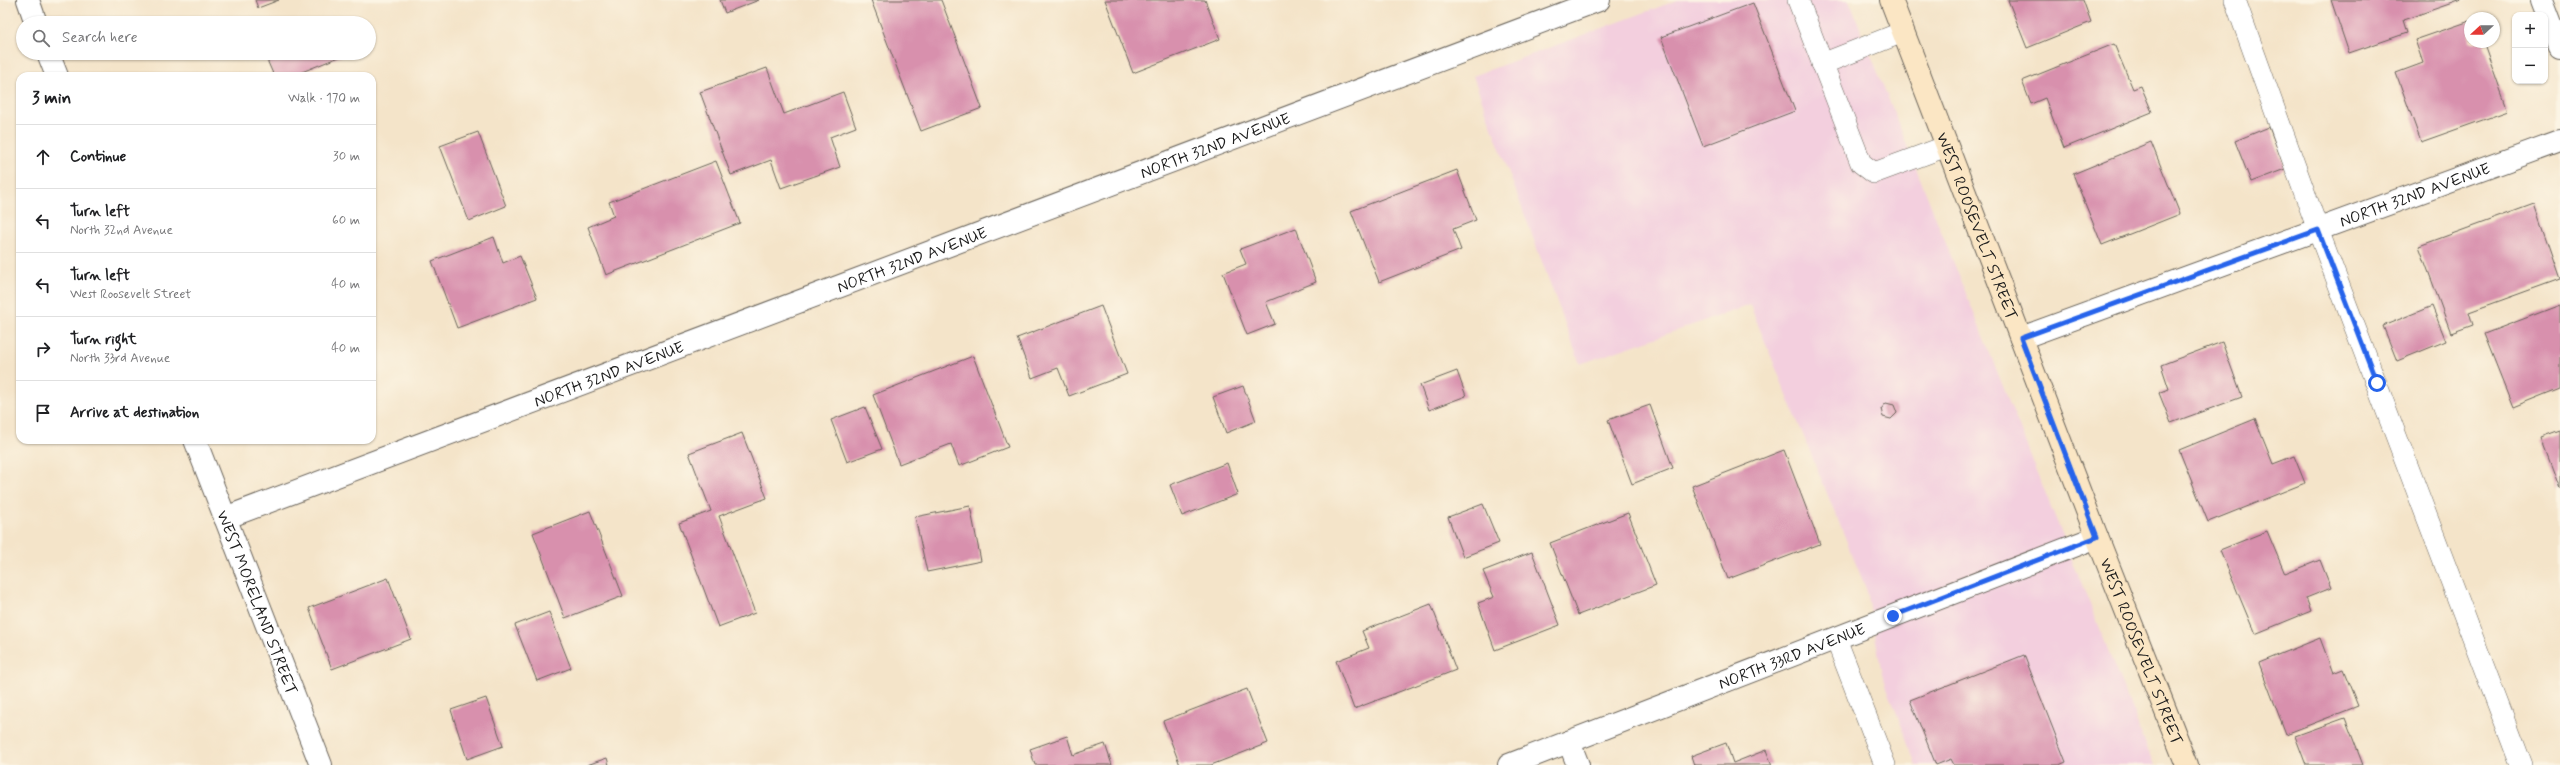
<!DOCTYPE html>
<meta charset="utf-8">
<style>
body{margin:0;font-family:Mynerve,sans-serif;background:#f2f2f2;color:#202124}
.controls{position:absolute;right:12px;top:12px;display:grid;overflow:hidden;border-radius:8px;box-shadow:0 1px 3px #0004}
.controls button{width:36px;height:36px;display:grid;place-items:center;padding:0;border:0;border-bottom:1px solid #e0e0e0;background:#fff;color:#202124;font:20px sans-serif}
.compass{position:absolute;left:2464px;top:12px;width:36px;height:36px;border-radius:50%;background:#fff;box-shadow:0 1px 3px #0004;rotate:249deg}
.stop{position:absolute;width:12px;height:12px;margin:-9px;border:3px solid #2563eb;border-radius:50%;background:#fff}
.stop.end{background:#2563eb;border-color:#fff;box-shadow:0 1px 4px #0008}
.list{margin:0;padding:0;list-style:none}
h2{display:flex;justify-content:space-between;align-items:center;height:52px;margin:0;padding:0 16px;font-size:17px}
h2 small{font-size:13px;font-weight:400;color:#757577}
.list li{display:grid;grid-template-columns:26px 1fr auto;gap:12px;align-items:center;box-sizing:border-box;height:64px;padding:0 16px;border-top:1px solid #e0e0e0}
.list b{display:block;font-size:15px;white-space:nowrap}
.list p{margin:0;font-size:13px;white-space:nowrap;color:#757577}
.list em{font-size:13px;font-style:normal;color:#757577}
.icon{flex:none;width:22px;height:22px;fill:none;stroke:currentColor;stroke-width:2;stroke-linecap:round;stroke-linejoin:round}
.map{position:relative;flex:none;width:2560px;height:765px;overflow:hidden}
.search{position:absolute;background:#fff;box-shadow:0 1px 3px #0004;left:16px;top:16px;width:360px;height:44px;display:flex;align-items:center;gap:10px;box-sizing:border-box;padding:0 14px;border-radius:22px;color:#757577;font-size:15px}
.panel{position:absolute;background:#fff;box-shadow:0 1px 3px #0004;left:16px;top:72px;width:360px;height:372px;border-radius:12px}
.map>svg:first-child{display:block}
</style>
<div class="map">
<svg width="2560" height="765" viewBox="0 0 2560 765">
<rect width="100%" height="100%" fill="#fcf5e5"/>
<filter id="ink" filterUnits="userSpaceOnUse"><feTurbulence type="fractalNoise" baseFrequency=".025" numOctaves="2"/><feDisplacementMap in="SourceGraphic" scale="8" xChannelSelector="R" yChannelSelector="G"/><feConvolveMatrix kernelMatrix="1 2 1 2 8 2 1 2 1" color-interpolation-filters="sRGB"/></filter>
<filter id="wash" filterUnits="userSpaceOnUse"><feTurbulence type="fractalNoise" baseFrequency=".012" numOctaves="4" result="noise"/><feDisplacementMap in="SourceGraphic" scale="16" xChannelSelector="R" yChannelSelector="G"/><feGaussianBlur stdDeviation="0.9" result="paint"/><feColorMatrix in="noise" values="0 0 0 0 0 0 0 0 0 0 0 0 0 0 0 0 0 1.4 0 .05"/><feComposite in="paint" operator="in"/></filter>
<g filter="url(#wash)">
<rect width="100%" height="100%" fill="#f4e4c9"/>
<polygon fill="#f3cfde" points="1678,0 1849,0 2154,765 1916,765 1882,674 1867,591 1750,305 1580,364 1473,76"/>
<g id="blocks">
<g fill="#d890ad">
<polygon points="255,0 279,0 258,8"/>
<polygon points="720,0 759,0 725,13"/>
<polygon points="871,0 941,0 982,108 921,131"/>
<polygon points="1105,0 1205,0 1220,39 1133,73"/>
<polygon points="2008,0 2083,0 2091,22 2027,48"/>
<polygon points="2331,0 2461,0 2403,20 2407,33 2349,53"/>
<polygon points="1753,3 1795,111 1703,146 1661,37"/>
<polygon points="330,19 331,23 321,23"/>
<polygon points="2470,21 2470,42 2489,42 2484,44 2508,111 2421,142 2396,73 2423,63 2415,40"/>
<polygon points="2114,44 2133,89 2141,86 2152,112 2064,148 2045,98 2031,104 2022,81"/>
<polygon points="264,53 344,53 344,55 292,76 274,76"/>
<polygon points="767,68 784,114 843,92 856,127 830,137 840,167 781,188 771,160 731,175 700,92"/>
<polygon points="2269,127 2285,169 2251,182 2235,141"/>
<polygon points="478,132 506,206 469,221 440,146"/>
<polygon points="2151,142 2180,214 2102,245 2073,174"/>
<polygon points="716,161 740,223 606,275 588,227 614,216 609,202"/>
<polygon points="1457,170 1476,220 1453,229 1461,250 1379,282 1351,211"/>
<polygon points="2534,204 2560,279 2469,312 2473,325 2451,333 2419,246"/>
<polygon points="1296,228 1316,282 1266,302 1275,324 1247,335 1223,273 1246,264 1240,249"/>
<polygon points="494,237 503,263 520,256 537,298 457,328 432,261"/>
<polygon points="2560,305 2560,388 2513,407 2484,334"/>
<polygon points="1101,306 1127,374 1069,396 1058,368 1032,378 1017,338"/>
<polygon points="2432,306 2446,341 2397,361 2383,326"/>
<polygon points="2222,342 2242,397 2171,423 2159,393 2169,389 2161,365"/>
<polygon points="973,356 1008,447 959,466 951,444 899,464 873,395"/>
<polygon points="1457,371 1466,396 1429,410 1420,385"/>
<polygon points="1243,386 1256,421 1226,433 1213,397"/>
<polygon points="1886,403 1894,405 1897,413 1891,419 1883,417 1881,409"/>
<polygon points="1650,405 1673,468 1632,484 1608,420"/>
<polygon points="865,407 882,449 847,462 831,420"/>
<polygon points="2255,419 2273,464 2294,456 2305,483 2208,522 2179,450"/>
<polygon points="2560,431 2560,489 2541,438"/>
<polygon points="742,433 767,498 719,516 755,613 718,627 679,523 711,511 689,453"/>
<polygon points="1784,450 1820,544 1728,579 1692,486"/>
<polygon points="1227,463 1238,494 1182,516 1170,485"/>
<polygon points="1483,504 1499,543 1463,557 1448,517"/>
<polygon points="970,506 981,561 927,572 915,517"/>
<polygon points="590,511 623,596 565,618 533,533"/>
<polygon points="1628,513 1656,585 1578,615 1550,543"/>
<polygon points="2267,531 2285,574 2320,560 2331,588 2306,598 2311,611 2255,634 2220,550"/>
<polygon points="1532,552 1560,625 1495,650 1478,603 1494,597 1483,571"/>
<polygon points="388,578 411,639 332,669 309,608"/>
<polygon points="1431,604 1456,670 1354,709 1336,661 1369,648 1362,631"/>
<polygon points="549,612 571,668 537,681 515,625"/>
<polygon points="2320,638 2333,673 2343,669 2358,706 2286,734 2259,663"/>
<polygon points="2024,655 2066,762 2059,765 1954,765 1951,759 1936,765 1910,700"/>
<polygon points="1247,689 1268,743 1211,765 1180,765 1163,721"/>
<polygon points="486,698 503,746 467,759 451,710"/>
<polygon points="2345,718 2363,765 2306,765 2295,736"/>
<polygon points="1067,736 1073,755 1105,744 1112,765 1035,765 1030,749"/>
<polygon points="1726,743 1733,763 1766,750 1772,765 1694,765 1691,756"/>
<polygon points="607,758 609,765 587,765"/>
</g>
</g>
</g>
<g filter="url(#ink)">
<use href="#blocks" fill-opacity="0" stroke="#686259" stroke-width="1"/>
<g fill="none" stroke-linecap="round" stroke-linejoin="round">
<g stroke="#686259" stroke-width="22">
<g id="lane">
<polyline points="1798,0 1861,163 1874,173 1947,146"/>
<polyline points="2235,0 2318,230 2521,765"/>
<polyline points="1822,64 1903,32"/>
<polyline points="1836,639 1885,765"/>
</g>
</g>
<g stroke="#686259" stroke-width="24">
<g id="street">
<polyline points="28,0 36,23"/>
<polyline points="2542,0 2560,47"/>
<polyline points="48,53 57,76"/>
<path id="s1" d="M2021,338l539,-197"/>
<path id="s2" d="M195,440l126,325"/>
<path id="s3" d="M225,518l1374,-518"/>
<polyline points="1569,742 1578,765"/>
<path id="s4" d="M1509,765l588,-228"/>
</g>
</g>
<g stroke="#686259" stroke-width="24">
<g id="secondary">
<path id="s5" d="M1891,0l206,537 90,228"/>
</g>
</g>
<use href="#lane" stroke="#fff" stroke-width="21"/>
<use href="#street" stroke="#fff" stroke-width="22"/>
<use href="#secondary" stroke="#fbe6c4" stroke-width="22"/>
</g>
</g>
<g fill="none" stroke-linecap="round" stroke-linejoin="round" filter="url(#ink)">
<polyline stroke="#2563eb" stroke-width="5" points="1893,616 2097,537 2021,338 2318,230 2377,383"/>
</g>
<g text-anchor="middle" stroke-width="4" stroke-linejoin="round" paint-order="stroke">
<g font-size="16" fill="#1c1c1c" stroke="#fcf5e5">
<text dy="6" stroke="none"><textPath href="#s3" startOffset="1058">NORTH 32ND AVENUE</textPath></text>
<text dy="6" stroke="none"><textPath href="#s1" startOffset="419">NORTH 32ND AVENUE</textPath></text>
<text dy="6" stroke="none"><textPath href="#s5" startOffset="242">WEST ROOSEVELT STREET</textPath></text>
<text dy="6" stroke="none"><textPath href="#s3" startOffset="734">NORTH 32ND AVENUE</textPath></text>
<text dy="6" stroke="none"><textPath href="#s3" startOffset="410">NORTH 32ND AVENUE</textPath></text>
<text dy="6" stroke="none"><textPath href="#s2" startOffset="174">WEST MORELAND STREET</textPath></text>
<text dy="6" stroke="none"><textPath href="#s5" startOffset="698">WEST ROOSEVELT STREET</textPath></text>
<text dy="6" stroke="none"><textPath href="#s4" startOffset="303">NORTH 33RD AVENUE</textPath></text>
</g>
</g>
</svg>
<div class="controls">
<button>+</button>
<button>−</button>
</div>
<svg class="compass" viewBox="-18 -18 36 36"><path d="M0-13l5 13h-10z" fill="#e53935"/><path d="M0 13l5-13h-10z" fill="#757577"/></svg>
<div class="stop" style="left:2377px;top:383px"></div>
<div class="stop end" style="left:1893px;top:616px"></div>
<div class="search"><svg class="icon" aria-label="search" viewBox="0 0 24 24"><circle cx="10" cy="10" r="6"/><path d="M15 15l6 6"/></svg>Search here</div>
<section class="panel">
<h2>3 min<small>Walk · 170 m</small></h2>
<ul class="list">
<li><svg class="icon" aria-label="ahead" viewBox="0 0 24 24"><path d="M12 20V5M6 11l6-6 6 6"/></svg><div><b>Continue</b></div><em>30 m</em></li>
<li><svg class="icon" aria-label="left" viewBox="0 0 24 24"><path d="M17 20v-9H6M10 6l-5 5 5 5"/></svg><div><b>Turn left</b><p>North 32nd Avenue</p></div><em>60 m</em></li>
<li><svg class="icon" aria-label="left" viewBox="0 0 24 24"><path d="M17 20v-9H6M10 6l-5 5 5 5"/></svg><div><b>Turn left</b><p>West Roosevelt Street</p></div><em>40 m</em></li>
<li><svg class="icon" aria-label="right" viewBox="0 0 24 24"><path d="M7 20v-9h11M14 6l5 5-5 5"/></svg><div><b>Turn right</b><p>North 33rd Avenue</p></div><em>40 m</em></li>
<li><svg class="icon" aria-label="arrive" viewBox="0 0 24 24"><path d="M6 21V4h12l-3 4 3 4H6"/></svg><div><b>Arrive at destination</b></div></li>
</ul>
</section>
</div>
